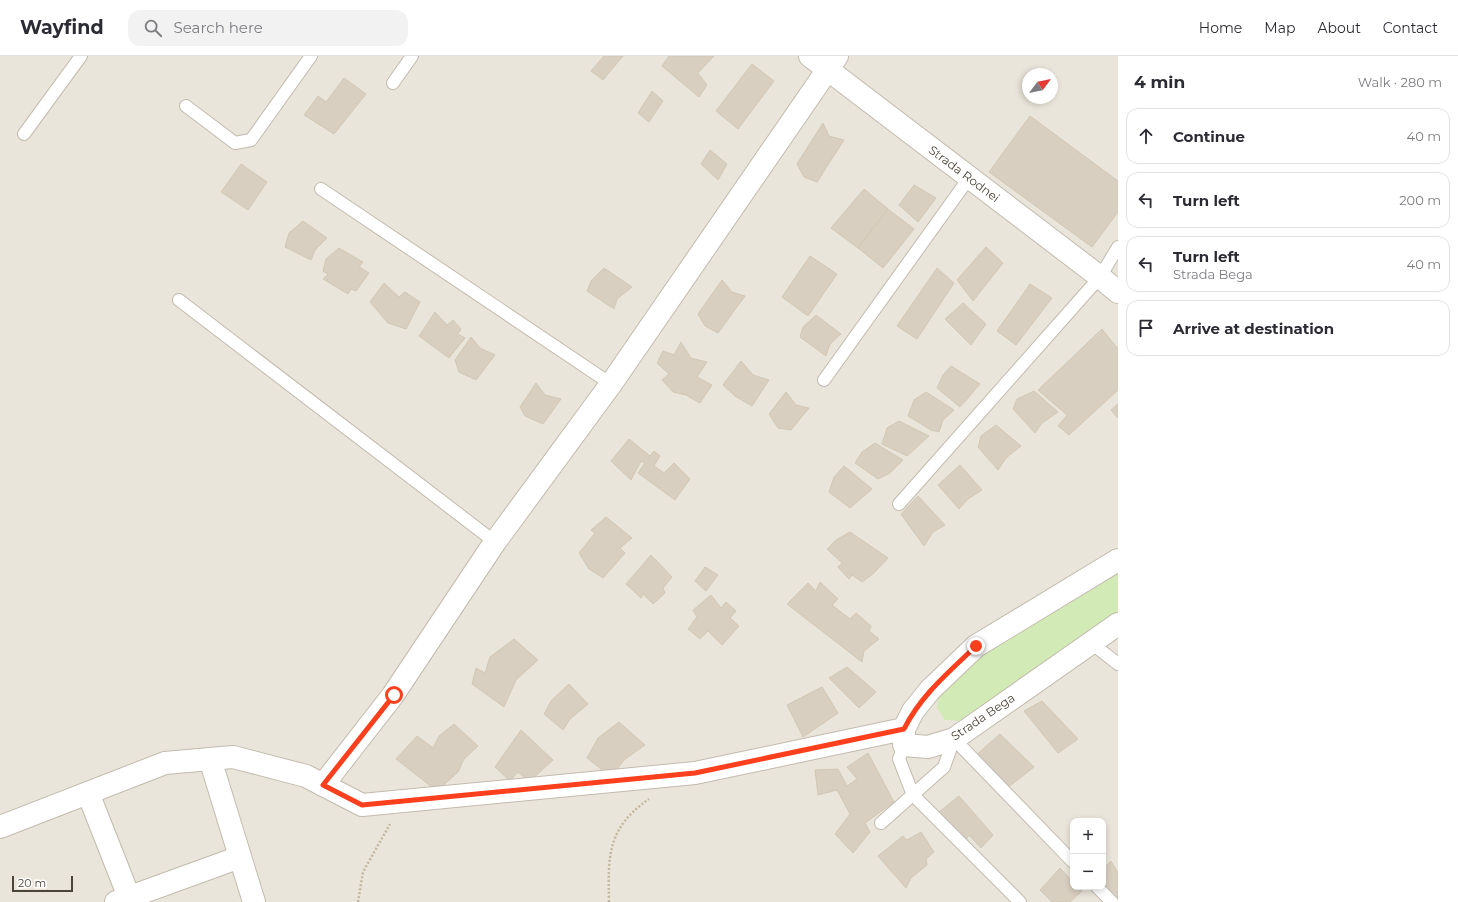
<!DOCTYPE html>
<meta charset="utf-8">
<style>
body{margin:0;font-family:Montserrat,sans-serif;background:#f2f2f3;color:#2b2b33}
.controls{position:absolute;right:12px;bottom:12px;display:grid;overflow:hidden;border-radius:8px;box-shadow:0 2px 6px #0003}
.controls button{width:36px;height:36px;display:grid;place-items:center;padding:0;border:0;border-bottom:1px solid #e1e1e2;background:#fff;color:#2b2b33;font:20px sans-serif}
.compass{position:absolute;left:1022px;top:12px;width:36px;height:36px;border-radius:50%;background:#fff;box-shadow:0 2px 6px #0003;rotate:58deg}
.scale{position:absolute;left:12px;bottom:10px;width:61px;box-sizing:border-box;padding-left:4px;border:2px solid #4b4439;border-top:0;font-size:11px;line-height:14px;white-space:nowrap;color:#4b4439;-webkit-text-stroke:3px #fff;paint-order:stroke}
.stop{position:absolute;width:12px;height:12px;margin:-9px;border:3px solid #fc3f1d;border-radius:50%;background:#fff}
.stop.end{background:#fc3f1d;border-color:#fff;box-shadow:0 1px 4px #0008}
.list{margin:0;padding:0;list-style:none}
h2{display:flex;justify-content:space-between;align-items:center;height:52px;margin:0;padding:0 16px;font-size:17px}
h2 small{font-size:13px;font-weight:400;color:#7c7c81}
.list li{display:grid;grid-template-columns:26px 1fr auto;gap:12px;align-items:center;box-sizing:border-box;height:56px;margin:0 8px 8px;padding:0 8px;border:1px solid #e1e1e2;border-radius:12px}
.list b{display:block;font-size:15px;white-space:nowrap}
.list p{margin:0;font-size:13px;white-space:nowrap;color:#7c7c81}
.list em{font-size:13px;font-style:normal;color:#7c7c81}
.icon{flex:none;width:22px;height:22px;fill:none;stroke:currentColor;stroke-width:2;stroke-linecap:round;stroke-linejoin:round}
.map{position:relative;flex:none;width:1118px;height:846px;overflow:hidden}
header{display:flex;align-items:center;gap:24px;box-sizing:border-box;height:56px;padding:0 20px;background:#fff;border-bottom:1px solid #e1e1e2}
header strong{font-size:19px}
nav{display:flex;gap:22px;margin-inline-start:auto;font-size:14px}
.search{width:280px;height:36px;background:#f2f2f3;display:flex;align-items:center;gap:10px;box-sizing:border-box;padding:0 14px;border-radius:12px;color:#7c7c81;font-size:15px}
main{display:flex}
aside{flex:1;background:#fff}
.map>svg:first-child{display:block}
</style>
<header>
<strong>Wayfind</strong>
<div class="search"><svg class="icon" aria-label="search" viewBox="0 0 24 24"><circle cx="10" cy="10" r="6"/><path d="M15 15l6 6"/></svg>Search here</div>
<nav><a>Home</a><a>Map</a><a>About</a><a>Contact</a></nav>
</header>
<main>
<div class="map">
<svg width="1118" height="846" viewBox="0 0 1118 846">
<rect width="100%" height="100%" fill="#f6f3ec"/>
<path fill="#eae5da" fill-rule="evenodd" d="M0,0h1118v846h-1118zM1028,18h24v24h-24zM1073,765h30v66h-30z"/>
<polygon fill="#d2eab5" points="1118,511 1118,558 963,665 945,664 937,652 939,633 1009,577"/>
<g fill="#d8cfc1" stroke="#d3c7b4">
<polygon points="604,0 623,0 603,24 591,15"/>
<polygon points="669,0 714,0 698,17 707,29 699,41 662,10"/>
<polygon points="752,8 774,25 738,73 716,55"/>
<polygon points="344,22 366,38 334,78 304,59 318,40 326,46"/>
<polygon points="652,35 663,45 649,66 638,57"/>
<polygon points="1030,60 1118,125 1118,156 1092,191 989,116"/>
<polygon points="823,67 829,80 844,84 817,126 804,121 797,108"/>
<polygon points="710,94 727,108 718,124 701,108"/>
<polygon points="241,108 267,126 248,154 221,136"/>
<polygon points="914,129 936,142 918,166 899,149"/>
<polygon points="864,133 888,153 858,192 831,172"/>
<polygon points="888,153 914,173 883,212 858,192"/>
<polygon points="303,165 327,182 315,194 311,204 285,191 289,177"/>
<polygon points="986,191 1003,207 973,245 957,224"/>
<polygon points="339,192 363,206 359,211 369,217 356,235 351,233 348,238 323,223 328,218 323,215 326,203"/>
<polygon points="810,200 837,218 808,260 782,241"/>
<polygon points="604,212 632,231 617,243 614,253 587,235 591,225"/>
<polygon points="937,212 954,227 917,283 897,270"/>
<polygon points="722,224 732,236 745,240 718,277 705,270 698,258"/>
<polygon points="384,227 399,241 405,236 420,246 406,273 388,267 370,246"/>
<polygon points="1030,228 1052,242 1016,289 997,275"/>
<polygon points="963,247 986,268 971,289 945,263"/>
<polygon points="435,256 447,269 453,264 461,273 458,278 465,282 449,302 419,280"/>
<polygon points="816,259 841,278 830,288 826,300 800,281 803,271"/>
<polygon points="1102,273 1118,293 1118,334 1069,379 1058,370 1067,359 1038,334"/>
<polygon points="471,281 480,292 495,299 476,324 459,316 455,304"/>
<polygon points="681,286 691,302 707,306 697,321 712,329 700,347 686,339 673,336 662,324 669,318 657,307 663,295 674,299"/>
<polygon points="741,305 753,319 769,324 752,350 735,340 723,329"/>
<polygon points="951,310 980,328 960,351 937,332 943,319"/>
<polygon points="536,327 545,339 561,343 543,368 525,360 520,351"/>
<polygon points="1034,335 1058,356 1042,367 1035,377 1013,353 1017,343"/>
<polygon points="786,336 796,349 809,352 791,374 778,372 769,358"/>
<polygon points="926,336 954,354 943,364 939,376 931,374 908,360 914,344"/>
<polygon points="1118,348 1118,362 1111,354"/>
<polygon points="899,365 929,380 907,400 882,388 887,372"/>
<polygon points="996,369 1021,390 1006,402 998,414 978,391 981,380"/>
<polygon points="629,383 650,400 654,395 660,400 654,410 664,417 674,407 690,423 675,444 638,417 645,407 641,405 631,424 611,405"/>
<polygon points="875,387 903,404 890,417 878,423 855,407 862,396"/>
<polygon points="960,409 982,434 968,443 959,453 938,429"/>
<polygon points="844,410 872,433 850,452 829,436 834,421"/>
<polygon points="918,440 945,469 933,476 924,490 901,458"/>
<polygon points="606,461 632,482 620,492 625,497 603,522 589,513 579,497 595,477 591,474"/>
<polygon points="850,476 888,502 874,517 862,526 852,519 849,523 838,511 842,507 827,493 836,484"/>
<polygon points="651,499 672,521 663,532 665,537 653,548 643,538 641,542 626,528"/>
<polygon points="705,511 718,519 706,535 695,525"/>
<polygon points="820,526 838,543 832,549 850,563 856,557 871,570 869,575 879,583 864,595 862,606 787,548 808,527 816,535"/>
<polygon points="711,539 721,552 726,546 736,555 730,562 739,570 722,589 708,575 700,583 688,573 697,561 693,554"/>
<polygon points="514,583 538,604 516,624 504,651 472,628 476,612 485,617 490,601"/>
<polygon points="847,611 876,636 859,652 829,622"/>
<polygon points="569,628 588,648 570,663 563,674 544,658 551,645"/>
<polygon points="822,631 838,657 803,681 787,649"/>
<polygon points="1042,645 1078,683 1058,697 1024,655"/>
<polygon points="619,666 645,689 624,704 611,721 587,702 598,682"/>
<polygon points="454,668 478,690 464,703 458,716 437,735 396,703 417,680 433,692 439,680"/>
<polygon points="521,674 553,704 529,726 518,716 510,725 495,711"/>
<polygon points="1000,678 1034,711 1006,733 975,700"/>
<polygon points="868,697 894,746 865,767 870,776 853,797 835,778 850,758 837,734 818,739 815,714 838,713 847,730 857,723 847,711"/>
<polygon points="959,740 993,779 981,792 969,779 965,785 939,756"/>
<polygon points="921,776 934,796 926,803 927,809 911,822 906,832 878,800 903,780 907,784"/>
<polygon points="1111,805 1118,817 1118,845 1103,828 1103,813"/>
<polygon points="1060,812 1073,826 1073,831 1078,831 1082,835 1070,846 1052,846 1040,834"/>
</g>
<g fill="none" stroke-linecap="round" stroke-linejoin="round">
<g stroke="#c2bbae" stroke-width="14">
<g id="service">
<polyline points="393,27 412,0"/>
<polyline points="186,50 235,87 251,84 311,0"/>
<polyline points="24,78 81,0"/>
<polyline points="321,133 611,328"/>
<polyline points="179,244 495,486"/>
<polyline points="824,324 969,122"/>
<polyline points="899,448 1100,221 1118,191"/>
<polyline points="1090,586 1118,608"/>
<polyline points="904,689 899,703 913,739 1020,846"/>
<polyline points="881,767 944,711 954,683 1073,806"/>
<polyline points="1097,831 1112,846"/>
</g>
</g>
<g stroke="#c2bbae" stroke-width="24">
<g id="minor">
<polyline points="810,0 1100,221 1118,236"/>
<polyline points="1118,504 976,590 930,634 913,655 904,673 904,689 928,691 954,683 1118,568"/>
<polyline points="210,703 254,846"/>
<polyline points="323,729 393,639 495,486 611,328 837,0"/>
<polyline points="88,737 129,841"/>
<polyline points="0,771 165,707 233,701 306,720 362,749 695,717 904,673"/>
<polyline points="116,846 240,801"/>
</g>
</g>
<g stroke="#c4b79f" stroke-width="2.5" stroke-dasharray="2 2" stroke-linecap="butt">
<polyline points="358,846 363,816 390,768"/>
<path d="M609,846c-1,-46 -2,-74 40,-103"/>
</g>
<use href="#service" stroke="#fff" stroke-width="12"/>
<use href="#minor" stroke="#fff" stroke-width="22"/>
</g>
<g fill="none" stroke-linecap="round" stroke-linejoin="round">
<path stroke="#fc3f1d" stroke-width="5" d="M394,639l-71,90 39,20 333,-32 209,-44c17,-34 45,-57 72,-83"/>
</g>
<g text-anchor="middle" stroke-width="3.5" stroke-linejoin="round" paint-order="stroke">
<g font-size="12" fill="#4b4439" stroke="#fff">
<text transform="translate(964 118) rotate(37)" y="4">Strada Rodnei</text>
<text transform="translate(983 661) rotate(-34)" y="4">Strada Bega</text>
</g>
</g>
</svg>
<div class="controls">
<button>+</button>
<button>−</button>
</div>
<svg class="compass" viewBox="-18 -18 36 36"><path d="M0-13l5 13h-10z" fill="#e53935"/><path d="M0 13l5-13h-10z" fill="#7c7c81"/></svg>
<div class="scale">20 m</div>
<div class="stop" style="left:394px;top:639px"></div>
<div class="stop end" style="left:976px;top:590px"></div>
</div>
<aside>
<h2>4 min<small>Walk · 280 m</small></h2>
<ul class="list">
<li><svg class="icon" aria-label="ahead" viewBox="0 0 24 24"><path d="M12 20V5M6 11l6-6 6 6"/></svg><div><b>Continue</b></div><em>40 m</em></li>
<li><svg class="icon" aria-label="left" viewBox="0 0 24 24"><path d="M17 20v-9H6M10 6l-5 5 5 5"/></svg><div><b>Turn left</b></div><em>200 m</em></li>
<li><svg class="icon" aria-label="left" viewBox="0 0 24 24"><path d="M17 20v-9H6M10 6l-5 5 5 5"/></svg><div><b>Turn left</b><p>Strada Bega</p></div><em>40 m</em></li>
<li><svg class="icon" aria-label="arrive" viewBox="0 0 24 24"><path d="M6 21V4h12l-3 4 3 4H6"/></svg><div><b>Arrive at destination</b></div></li>
</ul>
</aside>
</main>
